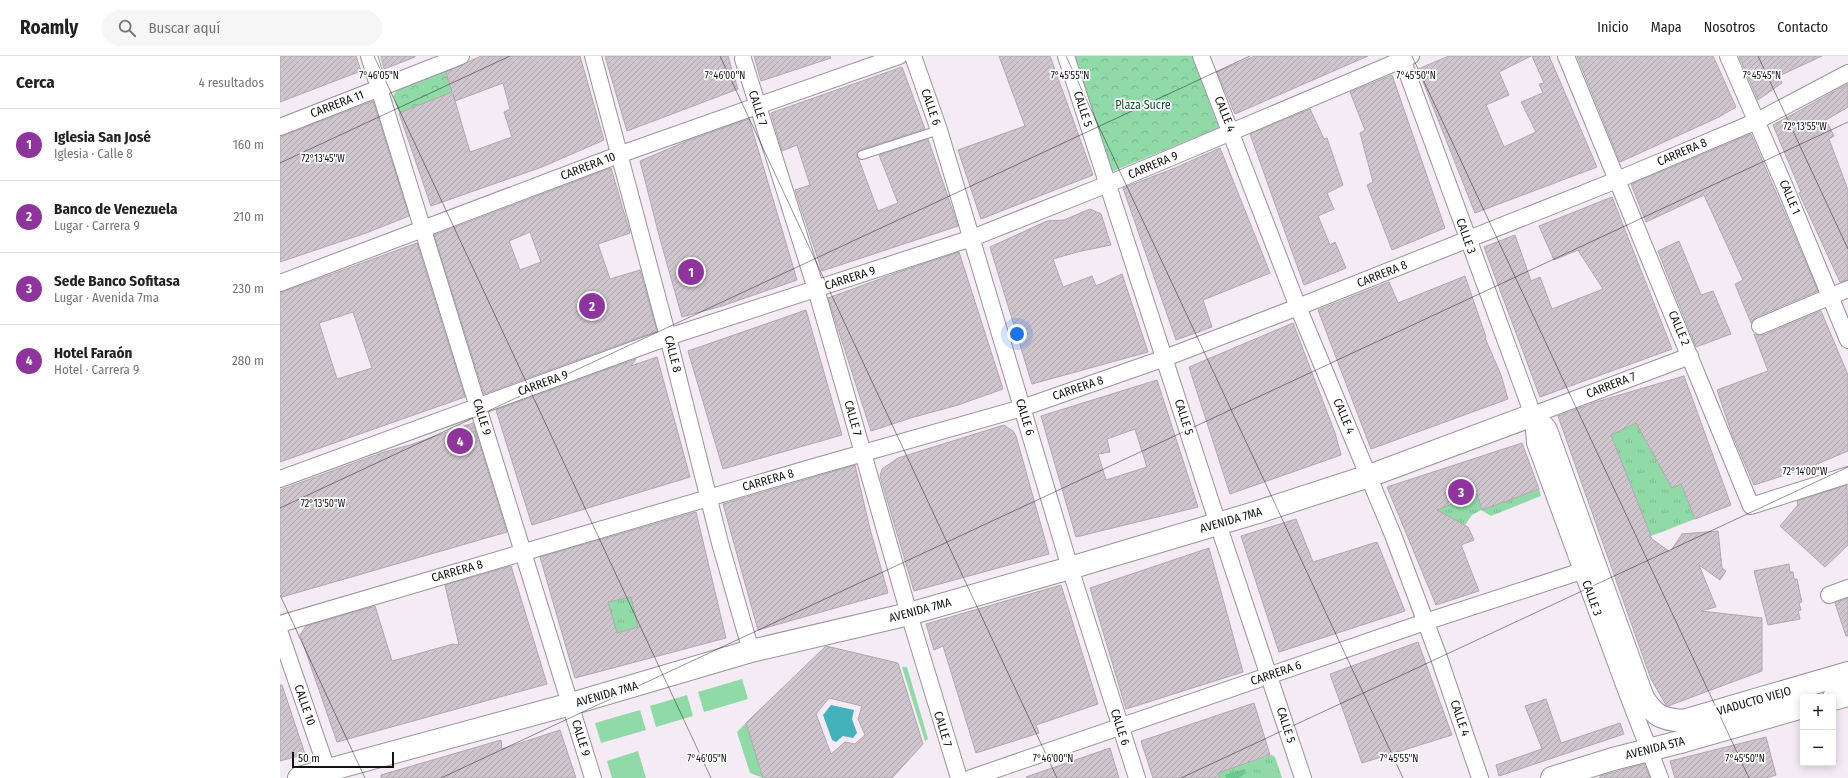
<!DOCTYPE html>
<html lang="es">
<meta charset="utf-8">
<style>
body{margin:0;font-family:"Fira Sans Condensed",sans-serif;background:#f6f6f6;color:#202124}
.controls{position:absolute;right:12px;bottom:12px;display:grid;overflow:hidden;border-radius:4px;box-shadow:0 2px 10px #0003}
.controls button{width:36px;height:36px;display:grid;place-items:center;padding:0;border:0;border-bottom:1px solid #e0e0e0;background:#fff;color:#202124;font:20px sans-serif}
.scale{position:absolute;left:12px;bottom:10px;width:102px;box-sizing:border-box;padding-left:4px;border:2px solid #151215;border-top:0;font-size:11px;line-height:14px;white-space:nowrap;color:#151215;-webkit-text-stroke:3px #fff;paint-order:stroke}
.you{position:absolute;left:737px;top:278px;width:14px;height:14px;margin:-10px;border:3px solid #fff;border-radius:50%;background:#1a73e8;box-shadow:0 0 0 6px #1a73e833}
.badge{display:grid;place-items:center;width:26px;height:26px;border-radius:50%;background:#8f339d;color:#fff;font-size:13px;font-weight:700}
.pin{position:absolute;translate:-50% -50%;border:2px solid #fff;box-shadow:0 1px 4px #0006}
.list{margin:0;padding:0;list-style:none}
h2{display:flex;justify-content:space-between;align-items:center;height:52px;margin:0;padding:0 16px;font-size:17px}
h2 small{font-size:13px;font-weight:400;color:#757577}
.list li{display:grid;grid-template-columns:26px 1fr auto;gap:12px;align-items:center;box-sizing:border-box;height:72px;padding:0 16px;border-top:1px solid #e0e0e0}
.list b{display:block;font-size:15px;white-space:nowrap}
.list p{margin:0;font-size:13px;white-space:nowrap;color:#757577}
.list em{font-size:13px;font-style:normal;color:#757577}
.icon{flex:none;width:22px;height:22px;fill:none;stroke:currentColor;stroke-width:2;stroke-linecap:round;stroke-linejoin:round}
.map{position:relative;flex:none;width:1568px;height:722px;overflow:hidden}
header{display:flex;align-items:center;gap:24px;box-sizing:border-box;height:56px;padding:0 20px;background:#fff;border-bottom:1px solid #e0e0e0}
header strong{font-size:19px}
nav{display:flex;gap:22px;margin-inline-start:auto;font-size:14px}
.search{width:280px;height:36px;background:#f6f6f6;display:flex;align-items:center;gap:10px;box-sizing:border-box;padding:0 14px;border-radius:22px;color:#757577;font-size:15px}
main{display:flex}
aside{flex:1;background:#fff}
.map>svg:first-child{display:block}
</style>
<header>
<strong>Roamly</strong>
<div class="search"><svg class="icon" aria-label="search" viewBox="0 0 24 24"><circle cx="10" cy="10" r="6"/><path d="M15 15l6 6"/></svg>Buscar aquí</div>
<nav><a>Inicio</a><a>Mapa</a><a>Nosotros</a><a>Contacto</a></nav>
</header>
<main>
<aside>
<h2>Cerca<small>4 resultados</small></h2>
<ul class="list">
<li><span class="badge">1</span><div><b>Iglesia San José</b><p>Iglesia · Calle 8</p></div><em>160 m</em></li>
<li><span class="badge">2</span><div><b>Banco de Venezuela</b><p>Lugar · Carrera 9</p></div><em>210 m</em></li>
<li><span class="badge">3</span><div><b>Sede Banco Sofitasa</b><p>Lugar · Avenida 7ma</p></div><em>230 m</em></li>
<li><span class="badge">4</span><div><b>Hotel Faraón</b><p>Hotel · Carrera 9</p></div><em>280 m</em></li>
</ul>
</aside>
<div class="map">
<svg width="1568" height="722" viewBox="0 0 1568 722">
<defs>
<pattern id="grass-tufts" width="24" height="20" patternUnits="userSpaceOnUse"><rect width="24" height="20" fill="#90daa8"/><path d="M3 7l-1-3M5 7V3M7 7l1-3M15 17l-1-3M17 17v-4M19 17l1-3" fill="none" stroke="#7bba90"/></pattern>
<pattern id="forest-crowns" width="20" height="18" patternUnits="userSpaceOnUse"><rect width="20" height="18" fill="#6cc98d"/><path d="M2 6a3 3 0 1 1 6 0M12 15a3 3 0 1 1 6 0" fill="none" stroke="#5dac79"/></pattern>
<pattern id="park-crowns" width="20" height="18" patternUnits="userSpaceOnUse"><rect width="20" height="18" fill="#90daa8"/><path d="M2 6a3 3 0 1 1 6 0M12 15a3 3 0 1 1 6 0" fill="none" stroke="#7bba90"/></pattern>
<pattern id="building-hatch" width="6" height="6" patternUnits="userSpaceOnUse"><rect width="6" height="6" fill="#cec5cd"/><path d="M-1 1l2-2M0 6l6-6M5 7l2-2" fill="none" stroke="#b0a8af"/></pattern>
</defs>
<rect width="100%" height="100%" fill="#f4ebf4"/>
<g fill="url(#grass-tufts)">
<polygon points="1356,367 1392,432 1401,428 1415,463 1371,480 1331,379"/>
<polygon points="1259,433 1261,440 1211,460 1201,454 1192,459 1185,469 1175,464 1147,475 1141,460 1197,438 1202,454"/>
<polygon points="351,541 358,571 320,581 332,560 328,546"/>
<polygon points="992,699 995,701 1002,722 940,722 938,717"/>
</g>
<polygon fill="url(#forest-crowns)" points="965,713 966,717 959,722 946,722 945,719"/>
<g fill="url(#park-crowns)">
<polygon points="794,0 912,0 939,72 831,116"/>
<polygon points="165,14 172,36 119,57 113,40 119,32"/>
</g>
<g fill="#90daa8">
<polygon points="622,611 627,611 648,683 645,685"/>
<polygon points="462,623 468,643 424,656 418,636"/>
<polygon points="407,639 413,660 376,671 370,650"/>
<polygon points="360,654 366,674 321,687 315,667"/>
<polygon points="466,667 483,722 470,717 457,676"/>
<polygon points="358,695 366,722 332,722 327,705"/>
</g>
<polygon fill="#43b2ba" points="551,649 574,654 572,663 577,677 573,682 563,680 556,686 552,684 543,659"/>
<g fill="url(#building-hatch)" stroke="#b0a7af" fill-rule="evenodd">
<polygon points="0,0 76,0 81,15 0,46"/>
<polygon points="101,0 135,0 135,1 104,13"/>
<path d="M201,0h99l24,84 -62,27 -111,39 -32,-93 53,-21 -6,-20zM223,27l7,26 -6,3 8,25 -42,15 -17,-58 2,7z"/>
<polygon points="325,0 448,0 458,33 347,75"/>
<polygon points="474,0 550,0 551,2 481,25"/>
<polygon points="719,0 770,0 813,119 701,163 678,94 745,70"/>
<polygon points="975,0 1088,0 955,58 937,16"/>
<polygon points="1169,0 1251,0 1219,16 1229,39 1206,49 1224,91 1256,76 1241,46 1263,37 1259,28 1264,27 1252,0 1269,0 1317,111 1195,157 1138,13"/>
<polygon points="1297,0 1433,0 1456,51 1439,61 1340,106"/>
<polygon points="1459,0 1542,0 1499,20 1502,27 1478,44"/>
<polygon points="622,11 645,73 580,94 577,97 577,101 579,104 598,155 618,147 599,99 648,83 678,170 542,215 515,134 530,129 517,89 502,95 491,57"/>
<polygon points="1112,19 1165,172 1112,194 1087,129 1093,126 1080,77 1085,74 1070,36"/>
<polygon points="1568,28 1568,51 1546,64 1554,80 1549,83 1568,134 1568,224 1560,226 1519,137 1521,136 1493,69"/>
<polygon points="93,45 129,160 86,177 0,206 0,81"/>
<polygon points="1030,53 1044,83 1047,82 1063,129 1047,137 1054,153 1038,160 1050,189 1055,186 1066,212 1024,229 970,78"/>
<polygon points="469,63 517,224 442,250 402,261 380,183 360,105 407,85"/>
<polygon points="1471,78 1538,235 1476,261 1471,267 1455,228 1463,224 1424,139 1366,166 1351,128"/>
<polygon points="940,92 990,217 923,244 932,271 896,284 843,132 895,112"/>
<path d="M331,112l19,65 -32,11 12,35 30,-9 17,61 -173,63 -50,-159zM250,176l11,30 -21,8 -11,-29z"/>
<polygon points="1332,141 1392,293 1260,341 1204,191 1235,179 1251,225 1260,221 1272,253 1323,233 1298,194 1274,204 1259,170"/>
<polygon points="810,153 821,158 831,189 797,196 773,203 783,231 812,220 816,230 842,218 868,296 752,328 710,191 767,165 784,164"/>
<polygon points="1399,185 1421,239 1433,235 1451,278 1416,291 1378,195"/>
<path d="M137,187l48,154 -185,65v-169zM73,256l19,56 -35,11 -18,-56z"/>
<polygon points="679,196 723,333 678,349 634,361 591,375 548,242 619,216"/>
<polygon points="1185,220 1206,281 1205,282 1221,319 1228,343 1091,393 1038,254 1109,226 1118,247"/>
<polygon points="526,254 562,379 443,413 408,295"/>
<polygon points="1541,255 1568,319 1568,395 1530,411 1474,429 1452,378 1437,334 1488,315 1474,278 1484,279"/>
<polygon points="1013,267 1055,377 1061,399 950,438 909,311"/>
<polygon points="377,301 410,421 252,469 216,354 356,303 351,310"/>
<polygon points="1404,320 1451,449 1415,463 1401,428 1392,432 1356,367 1331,379 1371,480 1369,481 1371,481 1372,483 1390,496 1402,478 1438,475 1442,512 1446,515 1440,524 1419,509 1436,551 1421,555 1482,562 1482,615 1388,650 1386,649 1371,623 1278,360 1316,346"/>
<path d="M877,324l41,127 -122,30 -35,-121zM855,373l12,38 -41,13 -8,-26 12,-2 -3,-13z"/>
<polygon points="193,367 227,476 2,541 0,534 0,434 104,396 130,389"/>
<polygon points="724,369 733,375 736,380 769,498 634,535 600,420 602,413 618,402"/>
<polygon points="1242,387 1259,433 1202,454 1197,438 1157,454 1188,471 1194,484 1181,489 1199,535 1156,549 1107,431"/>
<polygon points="575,409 590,473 608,537 478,574 443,448"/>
<polygon points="1567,429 1568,489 1545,511 1500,470 1518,449 1517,445"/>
<path d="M416,456l30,126 -151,40 -35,-121zM351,541l7,30 -21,6 -9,-31z"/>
<polygon points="1016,463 1033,506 1097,486 1125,555 999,596 961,480"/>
<polygon points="929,492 963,616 846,653 810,532"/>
<polygon points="1509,508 1510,516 1513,516 1514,523 1517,523 1520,538 1522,546 1519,547 1521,554 1518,555 1520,563 1488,569 1474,515"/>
<polygon points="231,510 267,628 57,686 20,579 26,570 95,550 112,605 173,588 179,589 165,529"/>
<polygon points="781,529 818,648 756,669 759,677 696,697 663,590 654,594 646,568"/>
<polygon points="1568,542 1568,580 1566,580 1555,547"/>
<polygon points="1138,586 1172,679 1082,707 1050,618"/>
<path d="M546,590l72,17 25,81 -31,34h-129l-17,-55zM549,642l33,8 -4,13 7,16 -10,9 -10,-2 -14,12 -15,-40z"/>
<polygon points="0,629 2,629 25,698 0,705"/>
<polygon points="1266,643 1281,687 1340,667 1344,678 1219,720 1216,709 1262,693 1245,650"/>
<polygon points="974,647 990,699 938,717 940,722 873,722 861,685"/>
<polygon points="280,674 296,722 101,722 101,719 221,684 222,693"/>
<polygon points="1486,681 1496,719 1486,722 1395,722 1390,705"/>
<polygon points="830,692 839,722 747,722 746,721"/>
<polygon points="1364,708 1370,722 1320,722 1320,720"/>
</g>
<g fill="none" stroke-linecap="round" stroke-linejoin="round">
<g stroke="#9b939b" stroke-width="10">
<polyline id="lane" points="582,99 659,74"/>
</g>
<g stroke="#9b939b" stroke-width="18">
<g id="street">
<polyline points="89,0 313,722"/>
<polyline points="313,0 388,281 440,487 471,595"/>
<polyline points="633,0 659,74 790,512 857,722"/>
<polyline points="786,0 938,468 1023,722"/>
<polyline points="921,0 1018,251 1113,479 1158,599 1200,722"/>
<polyline points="1121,0 1253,359 1255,387 1347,637 1380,722"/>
<polyline points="1286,0 1471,450 1568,419"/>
<polyline points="1448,0 1505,131 1568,284"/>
<polyline points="463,3 536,233 629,558 679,722"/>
<polyline points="0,71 181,0"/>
<polyline points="0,227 341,98 619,0"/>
<polyline points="1480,270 1568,233"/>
<polyline points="1253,359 1410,300"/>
<polyline points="0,423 388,281 692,182 828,128 1131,0"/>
<polyline points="1549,539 1568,532"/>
<polyline points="0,568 527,413 742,352 885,302 1018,251 1337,124 1477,65 1568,17"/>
<polyline points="0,577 50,722"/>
<polyline points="691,722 1145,566 1311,512"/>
</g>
</g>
<g stroke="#9b939b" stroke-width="24">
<g id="secondary">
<polyline points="1553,643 1568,639"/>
<path d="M19,722l272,-74 180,-53 158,-37 161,-46 188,-56 111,-36 164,-61 13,15 97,268c12,18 18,21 40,23l165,-48"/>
<polyline points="1272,722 1333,703 1404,685 1523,651"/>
</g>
</g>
<use href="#lane" stroke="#fff" stroke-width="8"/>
<use href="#street" stroke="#fff" stroke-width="16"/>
<use href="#secondary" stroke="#fff" stroke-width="22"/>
</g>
<path fill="none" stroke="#151215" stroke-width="1" stroke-opacity="0.45" d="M94,0l337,722M440,0l337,722M786,0l337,722M1132,0l337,722M1478,0l90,193M0,107l230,-107M0,452l970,-452M0,539l85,183M161,722l1407,-656M901,722l667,-311"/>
<g text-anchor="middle" stroke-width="3.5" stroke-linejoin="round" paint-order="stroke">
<g font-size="12" fill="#151215" stroke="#fff">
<text transform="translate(57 48) rotate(-21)" y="4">CARRERA 11</text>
<text transform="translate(651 51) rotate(71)" y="4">CALLE 6</text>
<text transform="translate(478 52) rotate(72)" y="4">CALLE 7</text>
<text transform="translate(803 53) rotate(72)" y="4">CALLE 5</text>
<text transform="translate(945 58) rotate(68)" y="4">CALLE 4</text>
<text transform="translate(1402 96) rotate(-23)" y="4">CARRERA 8</text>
<text transform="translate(873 109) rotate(-23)" y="4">CARRERA 9</text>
<text transform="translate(308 110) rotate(-21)" y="4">CARRERA 10</text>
<text transform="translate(1510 141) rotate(67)" y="4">CALLE 1</text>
<text transform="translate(1186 180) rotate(70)" y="4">CALLE 3</text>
<text transform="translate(1102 218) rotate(-22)" y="4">CARRERA 8</text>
<text transform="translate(570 222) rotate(-18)" y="4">CARRERA 9</text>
<text transform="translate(1399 272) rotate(67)" y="4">CALLE 2</text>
<text transform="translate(393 298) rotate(76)" y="4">CALLE 8</text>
<text transform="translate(263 327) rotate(-20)" y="4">CARRERA 9</text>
<text transform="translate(1331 329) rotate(-21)" y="4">CARRERA 7</text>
<text transform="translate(798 332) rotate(-19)" y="4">CARRERA 8</text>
<text transform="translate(1064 360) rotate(67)" y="4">CALLE 4</text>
<text transform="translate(202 361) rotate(73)" y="4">CALLE 9</text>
<text transform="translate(745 361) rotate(73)" y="4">CALLE 6</text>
<text transform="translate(904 361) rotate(72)" y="4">CALLE 5</text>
<text transform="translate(573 362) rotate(74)" y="4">CALLE 7</text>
<text transform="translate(488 424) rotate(-16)" y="4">CARRERA 8</text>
<text transform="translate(951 464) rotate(-16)" y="4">AVENIDA 7MA</text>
<text transform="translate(177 515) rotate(-16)" y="4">CARRERA 8</text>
<text transform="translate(1312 542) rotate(70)" y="4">CALLE 3</text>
<text transform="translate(640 554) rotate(-15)" y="4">AVENIDA 7MA</text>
<text transform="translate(996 617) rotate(-19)" y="4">CARRERA 6</text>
<text transform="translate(327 638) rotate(-16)" y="4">AVENIDA 7MA</text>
<text transform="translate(1474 645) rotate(-16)" y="4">VIADUCTO VIEJO</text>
<text transform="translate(25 649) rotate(71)" y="4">CALLE 10</text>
<text transform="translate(1180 662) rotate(71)" y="4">CALLE 4</text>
<text transform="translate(1006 669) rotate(72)" y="4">CALLE 5</text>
<text transform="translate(840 671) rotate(72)" y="4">CALLE 6</text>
<text transform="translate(663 673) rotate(73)" y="4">CALLE 7</text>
<text transform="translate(301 682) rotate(73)" y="4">CALLE 9</text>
<text transform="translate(1375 692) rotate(-14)" y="4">AVENIDA 5TA</text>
</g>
<g font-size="12" fill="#125731" stroke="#fff">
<text x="863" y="53">Plaza Sucre</text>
</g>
</g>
<g font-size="10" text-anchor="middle" fill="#151215" stroke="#fff" stroke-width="3.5" stroke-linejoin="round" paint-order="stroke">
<text x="1136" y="23">7°45'50"N</text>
<text x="1482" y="23">7°45'45"N</text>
<text x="99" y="23">7°46'05"N</text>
<text x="445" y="23">7°46'00"N</text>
<text x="790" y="23">7°45'55"N</text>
<text x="1525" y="74">72°13'55"W</text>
<text x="43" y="106">72°13'45"W</text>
<text x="1525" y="419">72°14'00"W</text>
<text x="43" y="451">72°13'50"W</text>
<text x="427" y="706">7°46'05"N</text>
<text x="773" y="706">7°46'00"N</text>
<text x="1119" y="706">7°45'55"N</text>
<text x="1465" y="706">7°45'50"N</text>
</g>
</svg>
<div class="controls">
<button>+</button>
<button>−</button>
</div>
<div class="scale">50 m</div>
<div class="you"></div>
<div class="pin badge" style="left:411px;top:216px">1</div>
<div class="pin badge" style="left:312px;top:250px">2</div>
<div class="pin badge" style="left:1181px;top:436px">3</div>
<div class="pin badge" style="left:180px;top:385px">4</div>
</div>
</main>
